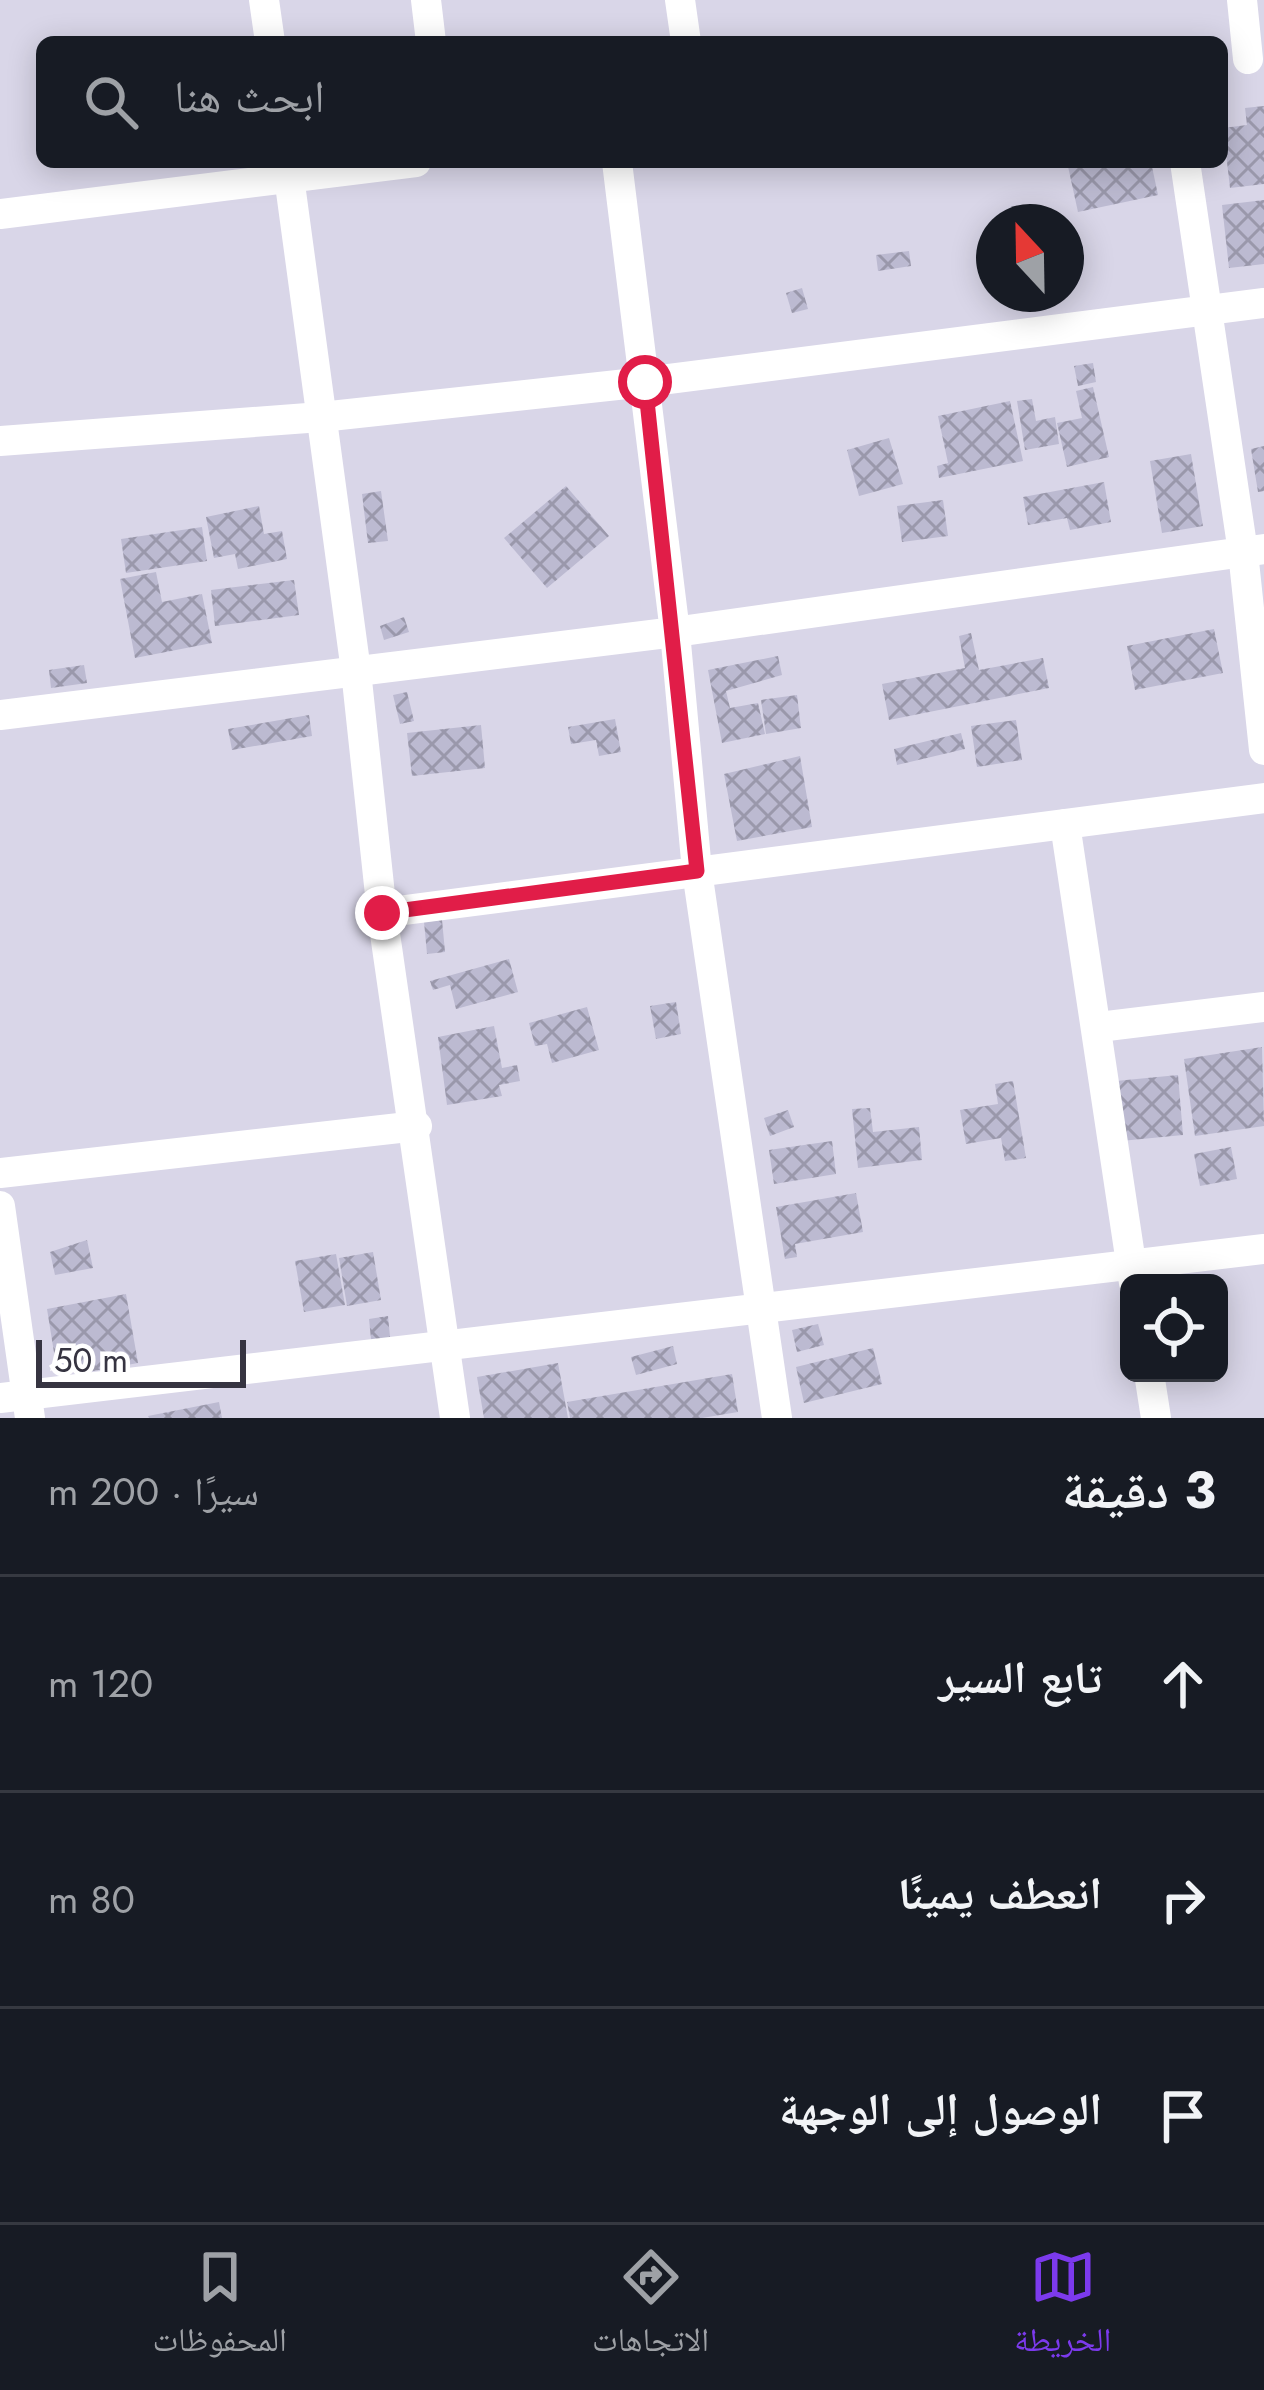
<!DOCTYPE html>
<html lang="ar">
<meta charset="utf-8">
<style>
body{margin:0;font-family:Jost,"Noto Naskh Arabic",sans-serif;background:#20242c;color:#f1f3f6;direction:rtl}
.controls{position:absolute;right:36px;bottom:36px;display:grid;overflow:hidden;border-radius:18px;box-shadow:0 6px 30px #0003}
.controls button{width:108px;height:108px;display:grid;place-items:center;padding:0;border:0;border-bottom:3px solid #363941;background:#171b24;color:#f1f3f6;font:60px sans-serif}
.compass{position:absolute;left:976px;top:204px;width:108px;height:108px;border-radius:50%;background:#171b24;box-shadow:0 6px 30px #0003;rotate:338deg}
.scale{position:absolute;left:36px;bottom:30px;width:210px;box-sizing:border-box;padding-left:12px;border:6px solid #363441;border-top:0;font-size:33px;line-height:42px;white-space:nowrap;color:#363441;-webkit-text-stroke:9px #fff;paint-order:stroke}
.stop{position:absolute;width:36px;height:36px;margin:-27px;border:9px solid #e11d48;border-radius:50%;background:#fff}
.stop.end{background:#e11d48;border-color:#fff;box-shadow:0 3px 12px #0008}
.list{margin:0;padding:0;list-style:none}
h2{display:flex;justify-content:space-between;align-items:center;height:156px;margin:0;padding:0 48px;font-size:51px}
h2 small{font-size:39px;font-weight:400;color:#9ea1a6}
.list li{display:grid;grid-template-columns:78px 1fr auto;gap:36px;align-items:center;box-sizing:border-box;height:216px;padding:0 48px;border-top:3px solid #363941}
.list b{display:block;font-size:45px;white-space:nowrap}
.list em{font-size:39px;font-style:normal;color:#9ea1a6}
.icon{flex:none;width:66px;height:66px;fill:none;stroke:currentColor;stroke-width:2;stroke-linecap:round;stroke-linejoin:round}
.map{position:relative;flex:none;width:1264px;height:1418px;overflow:hidden;direction:ltr}
.search{position:absolute;background:#171b24;box-shadow:0 6px 30px #0003;left:36px;right:36px;top:36px;height:132px;display:flex;align-items:center;gap:30px;box-sizing:border-box;padding:0 42px;border-radius:18px;color:#9ea1a6;font-size:45px}
.sheet{height:804px;background:#171b24}
nav{display:flex;justify-content:space-around;align-items:center;box-sizing:border-box;height:168px;border-top:3px solid #363941;background:#171b24;font-size:33px;color:#9ea1a6}
nav a{display:grid;justify-items:center;gap:6px}
nav .on{color:#7c3aed}
.map>svg:first-child{display:block}
</style>
<div class="map">
<svg width="1264" height="1418" viewBox="0 0 1264 1418">
<defs>
<pattern id="building-cross-hatch" width="8" height="8" patternUnits="userSpaceOnUse" patternTransform="scale(3)"><rect width="8" height="8" fill="#bcbad1"/><path d="M0 0l8 8M0 8l8-8" fill="none" stroke="#9a98ab"/></pattern>
</defs>
<rect width="100%" height="100%" fill="#e6e3f0"/>
<path fill="#d9d6e8" fill-rule="evenodd" d="M0,0h1264v1418h-1264zM42,42h1180v120h-1180zM994,222h72v72h-72zM1129,1283h90v90h-90z"/>
<g fill="url(#building-cross-hatch)">
<polygon points="1264,106 1264,184 1230,188 1223,128 1247,125 1245,108"/>
<polygon points="1067,162 1151,162 1158,195 1078,212"/>
<polygon points="1264,200 1264,264 1229,268 1222,205"/>
<polygon points="909,251 911,266 878,271 876,255"/>
<polygon points="802,288 808,309 792,313 786,293"/>
<polygon points="1093,363 1096,382 1078,386 1074,366"/>
<polygon points="1093,387 1109,457 1067,467 1057,423 1082,418 1076,391"/>
<polygon points="1032,399 1036,421 1055,417 1059,444 1025,450 1017,401"/>
<polygon points="1010,401 1023,461 939,478 937,466 948,463 938,416"/>
<polygon points="889,438 903,484 859,496 847,450"/>
<polygon points="1264,446 1264,491 1258,492 1251,449"/>
<polygon points="1191,454 1203,526 1162,533 1150,461"/>
<polygon points="1104,482 1111,522 1070,530 1067,518 1028,525 1023,497"/>
<polygon points="566,486 609,536 547,588 504,538"/>
<polygon points="381,491 388,541 368,543 362,494"/>
<polygon points="943,500 948,536 902,542 897,506"/>
<polygon points="259,506 264,534 282,531 287,559 238,569 235,554 214,558 206,517"/>
<polygon points="202,527 207,561 126,573 121,539"/>
<polygon points="156,572 162,602 202,594 212,643 135,658 120,579"/>
<polygon points="294,580 299,615 215,626 211,590"/>
<polygon points="404,617 409,632 384,640 380,626"/>
<polygon points="1214,629 1223,673 1135,690 1127,646"/>
<polygon points="971,633 979,670 1043,658 1049,688 889,720 882,684 965,668 959,636"/>
<polygon points="778,656 782,675 726,691 730,708 758,703 765,734 722,743 708,670"/>
<polygon points="84,665 87,683 51,688 49,670"/>
<polygon points="407,692 414,721 400,724 393,695"/>
<polygon points="797,695 801,728 766,734 761,700"/>
<polygon points="309,715 312,736 232,750 228,729"/>
<polygon points="615,719 621,752 599,756 596,740 571,744 568,727"/>
<polygon points="1016,720 1022,760 977,767 971,726"/>
<polygon points="481,725 485,768 412,776 407,733"/>
<polygon points="961,733 965,749 897,765 894,749"/>
<polygon points="800,756 812,827 737,841 724,774"/>
<polygon points="442,920 445,952 427,954 424,922"/>
<polygon points="509,959 518,992 456,1009 450,985 433,990 430,981"/>
<polygon points="676,1002 681,1034 656,1039 650,1006"/>
<polygon points="587,1007 599,1050 552,1063 547,1044 535,1046 529,1023"/>
<polygon points="494,1026 502,1068 517,1065 520,1081 499,1085 502,1096 447,1105 438,1037"/>
<polygon points="1262,1047 1264,1126 1195,1136 1184,1059"/>
<polygon points="1178,1075 1183,1135 1121,1141 1116,1081"/>
<polygon points="1013,1081 1026,1158 1005,1161 1001,1138 966,1144 960,1110 998,1104 995,1084"/>
<polygon points="870,1108 873,1132 919,1127 922,1160 858,1168 852,1109"/>
<polygon points="788,1110 794,1127 770,1136 764,1118"/>
<polygon points="832,1141 836,1174 774,1184 769,1150"/>
<polygon points="1231,1147 1237,1179 1200,1186 1194,1154"/>
<polygon points="856,1193 863,1232 795,1244 797,1257 785,1259 776,1207"/>
<polygon points="87,1240 93,1268 55,1275 50,1252"/>
<polygon points="373,1252 381,1300 347,1306 339,1258"/>
<polygon points="336,1254 345,1305 304,1312 295,1261"/>
<polygon points="126,1294 138,1363 82,1373 80,1360 56,1365 47,1309"/>
<polygon points="388,1316 391,1347 372,1349 369,1319"/>
<polygon points="818,1324 824,1345 797,1352 792,1330"/>
<polygon points="673,1346 677,1364 636,1375 631,1357"/>
<polygon points="873,1348 882,1384 804,1403 796,1367"/>
<polygon points="558,1363 568,1418 484,1418 477,1377"/>
<polygon points="732,1374 738,1412 702,1418 570,1418 567,1402"/>
<polygon points="219,1402 222,1418 149,1418 148,1416"/>
</g>
<g fill="none" stroke-linecap="round" stroke-linejoin="round">
<g stroke="#fff" stroke-width="30">
<polyline points="264,0 270,42"/>
<polyline points="426,0 431,42"/>
<polyline points="680,0 686,42"/>
<polyline points="1242,0 1248,59"/>
<polyline points="287,162 356,671 382,913 455,1418"/>
<polyline points="617,162 675,632 697,871 777,1418"/>
<polyline points="1185,162 1243,552 1264,750"/>
<polyline points="0,214 416,162"/>
<polyline points="0,441 321,417 645,382 1264,303"/>
<polyline points="0,715 675,632 1264,549"/>
<polyline points="1065,824 1134,1283"/>
<polyline points="382,913 1264,798"/>
<polyline points="1099,1027 1264,1007"/>
<polyline points="0,1173 417,1126"/>
<polyline points="0,1206 30,1418"/>
<polyline points="1149,1373 1156,1418"/>
<polyline points="0,1398 1264,1249"/>
</g>
</g>
<g fill="none" stroke-linecap="round" stroke-linejoin="round">
<polyline stroke="#e11d48" stroke-width="15" points="382,913 697,871 645,382"/>
</g>
</svg>
<div class="controls">
<button><svg class="icon" aria-label="locate" viewBox="0 0 24 24"><circle cx="12" cy="12" r="6"/><path d="M12 2v4M12 18v4M2 12h4M18 12h4"/></svg></button>
</div>
<svg class="compass" viewBox="-18 -18 36 36"><path d="M0-13l5 13h-10z" fill="#e53935"/><path d="M0 13l5-13h-10z" fill="#9ea1a6"/></svg>
<div class="scale">50 m</div>
<div class="stop" style="left:645px;top:382px"></div>
<div class="stop end" style="left:382px;top:913px"></div>
<div class="search"><svg class="icon" aria-label="search" viewBox="0 0 24 24"><circle cx="10" cy="10" r="6"/><path d="M15 15l6 6"/></svg>ابحث هنا</div>
</div>
<section class="sheet">
<h2>3 دقيقة<small>سيرًا · 200 m</small></h2>
<ul class="list">
<li><svg class="icon" aria-label="ahead" viewBox="0 0 24 24"><path d="M12 20V5M6 11l6-6 6 6"/></svg><div><b>تابع السير</b></div><em>120 m</em></li>
<li><svg class="icon" aria-label="right" viewBox="0 0 24 24"><path d="M7 20v-9h11M14 6l5 5-5 5"/></svg><div><b>انعطف يمينًا</b></div><em>80 m</em></li>
<li><svg class="icon" aria-label="arrive" viewBox="0 0 24 24"><path d="M6 21V4h12l-3 4 3 4H6"/></svg><div><b>الوصول إلى الوجهة</b></div></li>
</ul>
</section>
<nav>
<a class="on"><svg class="icon" aria-label="map" viewBox="0 0 24 24"><path d="M3 6l6-2 6 2 6-2v14l-6 2-6-2-6 2zM9 4v14M15 6v14"/></svg>الخريطة</a>
<a><svg class="icon" aria-label="directions" viewBox="0 0 24 24"><path d="M12 3l9 9-9 9-9-9zM9 14v-3h6M13 9l2 2-2 2"/></svg>الاتجاهات</a>
<a><svg class="icon" aria-label="saved" viewBox="0 0 24 24"><path d="M7 4h10v16l-5-4-5 4z"/></svg>المحفوظات</a>
</nav>
